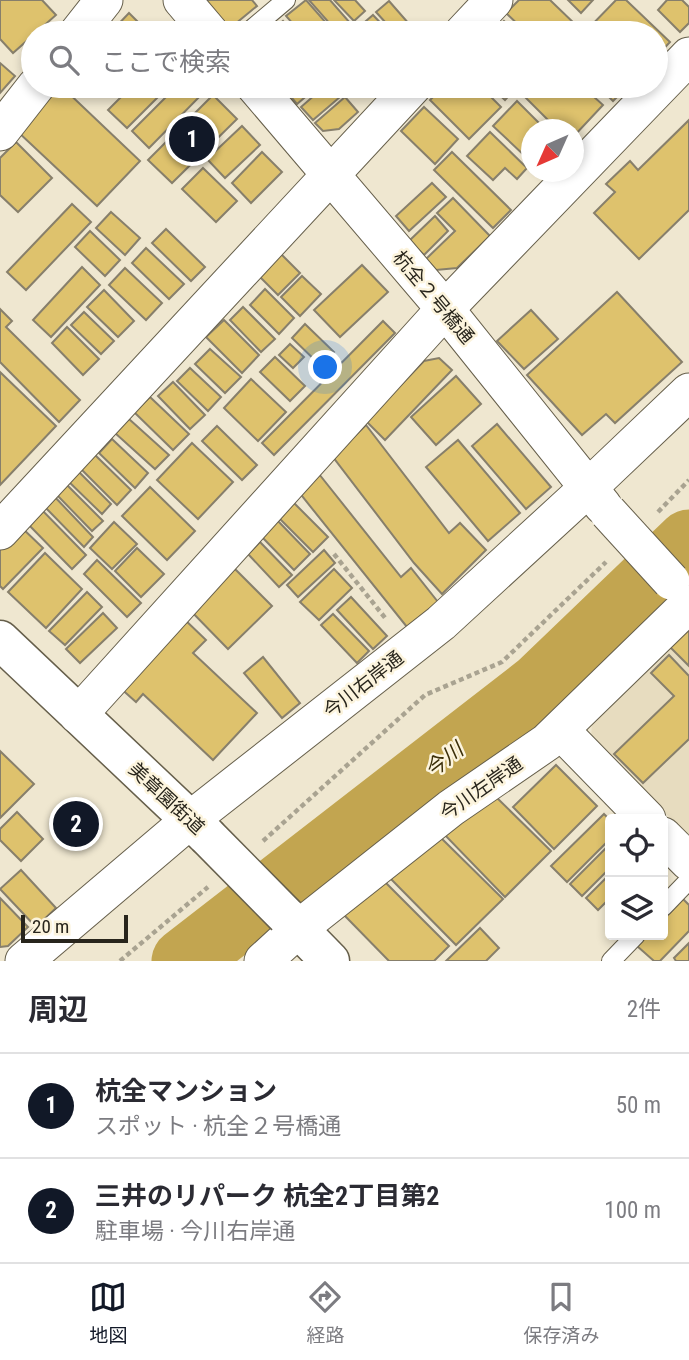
<!DOCTYPE html>
<html lang="ja">
<meta charset="utf-8">
<style>
body{margin:0;font-family:"Roboto Condensed","Noto Sans JP",sans-serif;background:#f2f2f3;color:#2b2b33}
.controls{position:absolute;right:21px;bottom:21px;display:grid;overflow:hidden;border-radius:7px;box-shadow:0 4px 10px #0003}
.controls button{width:63px;height:63px;display:grid;place-items:center;padding:0;border:0;border-bottom:2px solid #e1e1e2;background:#fff;color:#2b2b33;font:35px sans-serif}
.compass{position:absolute;left:521px;top:119px;width:63px;height:63px;border-radius:50%;background:#fff;box-shadow:0 4px 10px #0003;rotate:225deg}
.scale{position:absolute;left:21px;bottom:18px;width:107px;box-sizing:border-box;padding-left:7px;border:4px solid #28251c;border-top:0;font-size:19px;line-height:24px;white-space:nowrap;color:#28251c;-webkit-text-stroke:5px #fcf4dd;paint-order:stroke}
.you{position:absolute;left:326px;top:368px;width:24px;height:24px;margin:-18px;border:5px solid #fff;border-radius:50%;background:#1a73e8;box-shadow:0 0 0 10px #1a73e833}
.badge{display:grid;place-items:center;width:46px;height:46px;border-radius:50%;background:#111827;color:#fff;font-size:23px;font-weight:700}
.pin{position:absolute;translate:-50% -50%;border:4px solid #fff;box-shadow:0 2px 7px #0006}
.list{margin:0;padding:0;list-style:none}
h2{display:flex;justify-content:space-between;align-items:center;height:91px;margin:0;padding:0 28px;font-size:30px}
h2 small{font-size:23px;font-weight:400;color:#7c7c81}
.list li{display:grid;grid-template-columns:46px 1fr auto;gap:21px;align-items:center;box-sizing:border-box;height:105px;padding:0 28px;border-top:2px solid #e1e1e2}
.list b{display:block;font-size:26px;white-space:nowrap}
.list p{margin:0;font-size:23px;white-space:nowrap;color:#7c7c81}
.list em{font-size:23px;font-style:normal;color:#7c7c81}
.icon{flex:none;width:38px;height:38px;fill:none;stroke:currentColor;stroke-width:2;stroke-linecap:round;stroke-linejoin:round}
.map{position:relative;flex:none;width:689px;height:961px;overflow:hidden}
.search{position:absolute;background:#fff;box-shadow:0 4px 10px #0003;left:21px;right:21px;top:21px;height:77px;display:flex;align-items:center;gap:18px;box-sizing:border-box;padding:0 24px;border-radius:38px;color:#7c7c81;font-size:26px}
.sheet{height:301px;background:#fff}
nav{display:flex;justify-content:space-around;align-items:center;box-sizing:border-box;height:98px;border-top:2px solid #e1e1e2;background:#fff;font-size:19px;color:#7c7c81}
nav a{display:grid;justify-items:center;gap:4px}
nav .on{color:#111827}
.map>svg:first-child{display:block}
</style>
<div class="map">
<svg width="689" height="961" viewBox="0 0 689 961">
<rect width="100%" height="100%" fill="#efe7d0"/>
<polygon fill="#e7dcbf" points="689,626 689,837 591,738 592,722"/>
<g fill="none" stroke-linecap="round" stroke-linejoin="round">
<polyline stroke="#c2a550" stroke-width="65" points="184,961 540,685 689,542"/>
</g>
<g fill="#dec26d" stroke="#877f6b" stroke-width="2">
<polygon points="0,0 42,0 56,15 13,53 0,39"/>
<polygon points="205,0 252,0 257,6 229,29"/>
<polygon points="306,0 335,33 314,33 308,26 301,33 286,16"/>
<polygon points="309,0 330,0 351,24 338,33"/>
<polygon points="334,0 355,0 365,11 354,21"/>
<polygon points="519,0 550,0 579,28 574,33 527,33 506,13"/>
<polygon points="568,0 593,0 581,13"/>
<polygon points="616,0 626,0 670,42 656,57 656,33 584,33"/>
<polygon points="667,0 682,0 689,7 689,23 680,32 658,10"/>
<polygon points="389,1 417,33 395,33 376,12"/>
<polygon points="129,13 149,33 110,33"/>
<polygon points="373,15 390,33 364,33 359,27"/>
<polygon points="283,21 294,33 269,33"/>
<polygon points="504,21 517,33 493,33"/>
<polygon points="0,63 15,76 0,93"/>
<polygon points="61,86 140,161 97,206 17,131"/>
<polygon points="132,86 169,86 127,128 108,110"/>
<polygon points="177,86 209,87 149,148 132,131"/>
<polygon points="289,86 318,86 297,104 285,90"/>
<polygon points="325,86 330,86 340,97 313,120 301,107"/>
<polygon points="444,86 480,86 501,107 469,139 430,100"/>
<polygon points="490,86 518,86 505,100"/>
<polygon points="532,86 582,86 603,105 574,136 574,130 558,130 523,95"/>
<polygon points="598,86 628,86 613,101"/>
<polygon points="213,95 237,119 172,183 148,160"/>
<polygon points="345,97 358,112 339,129 323,131 315,123"/>
<polygon points="517,101 546,130 532,130 532,150 526,157 493,126"/>
<polygon points="424,107 458,139 435,164 401,131"/>
<polygon points="689,120 689,210 639,259 594,213 615,192 606,184 630,161 638,170"/>
<polygon points="242,126 260,145 225,178 207,159"/>
<polygon points="490,132 527,168 517,179 505,168 493,180 467,156"/>
<polygon points="16,142 52,178 18,212 0,195 0,158"/>
<polygon points="262,152 282,172 251,203 232,183"/>
<polygon points="452,152 511,210 493,228 434,170"/>
<polygon points="203,168 237,201 216,222 182,189"/>
<polygon points="432,183 446,197 409,231 396,216"/>
<polygon points="453,198 490,236 457,268 436,270 426,259 455,231 437,213"/>
<polygon points="72,204 91,222 26,290 7,272"/>
<polygon points="111,212 140,238 125,255 96,228"/>
<polygon points="435,216 448,231 424,255 409,241"/>
<polygon points="166,229 205,267 191,281 152,243"/>
<polygon points="90,231 120,260 105,276 75,247"/>
<polygon points="146,248 184,284 169,299 132,263"/>
<polygon points="280,253 300,273 278,295 258,275"/>
<polygon points="362,265 388,292 340,337 314,310"/>
<polygon points="82,267 100,285 51,337 33,320"/>
<polygon points="125,268 162,303 146,320 109,285"/>
<polygon points="302,276 321,294 300,316 281,297"/>
<polygon points="265,289 294,318 279,334 250,305"/>
<polygon points="104,290 134,321 118,337 87,307"/>
<polygon points="617,292 682,362 615,423 606,414 582,435 527,375"/>
<polygon points="243,307 275,339 261,352 230,320"/>
<polygon points="0,309 12,321 6,327 80,400 59,422 0,362"/>
<polygon points="531,310 558,339 524,369 497,341"/>
<polygon points="84,312 114,341 101,354 71,325"/>
<polygon points="224,320 259,355 242,373 206,337"/>
<polygon points="383,321 395,333 274,455 262,443"/>
<polygon points="305,324 334,352 321,366 292,338"/>
<polygon points="67,327 99,359 83,375 52,343"/>
<polygon points="290,344 304,357 293,368 279,355"/>
<polygon points="210,349 241,377 225,393 195,364"/>
<polygon points="275,357 305,386 290,401 260,372"/>
<polygon points="439,358 452,370 385,440 366,421 424,361"/>
<polygon points="190,368 221,397 208,411 177,381"/>
<polygon points="0,372 56,426 0,485"/>
<polygon points="456,376 481,404 436,445 411,417"/>
<polygon points="251,379 286,412 258,441 224,408"/>
<polygon points="173,382 205,415 190,429 158,396"/>
<polygon points="150,397 189,434 173,450 134,412"/>
<polygon points="129,419 169,455 155,469 115,433"/>
<polygon points="497,424 551,487 526,509 472,446"/>
<polygon points="366,425 449,533 460,523 486,550 442,594 414,563 333,457"/>
<polygon points="217,426 257,465 242,480 202,441"/>
<polygon points="112,439 148,473 135,488 99,453"/>
<polygon points="458,440 520,513 488,541 426,467"/>
<polygon points="192,443 233,482 198,519 157,480"/>
<polygon points="94,454 131,490 117,505 80,468"/>
<polygon points="76,469 111,504 102,514 66,479"/>
<polygon points="319,474 401,577 411,568 438,602 407,627 298,491"/>
<polygon points="65,483 103,521 92,531 55,493"/>
<polygon points="150,487 195,531 167,560 122,516"/>
<polygon points="52,494 93,537 84,547 42,504"/>
<polygon points="293,502 328,537 313,552 278,517"/>
<polygon points="38,506 86,555 72,569 24,520"/>
<polygon points="277,520 310,554 294,570 261,536"/>
<polygon points="114,522 137,544 112,569 90,548"/>
<polygon points="20,526 43,548 3,589 0,586 0,547"/>
<polygon points="260,542 292,575 279,587 248,554"/>
<polygon points="137,548 164,574 141,597 115,571"/>
<polygon points="324,550 335,563 298,597 287,585"/>
<polygon points="45,553 82,589 46,628 8,592"/>
<polygon points="97,560 141,603 127,617 84,574"/>
<polygon points="228,562 272,606 228,649 185,605"/>
<polygon points="334,569 352,588 319,620 300,602"/>
<polygon points="87,592 102,607 65,645 49,631"/>
<polygon points="351,597 387,636 373,649 337,610"/>
<polygon points="103,613 117,628 80,663 66,649"/>
<polygon points="333,614 369,651 357,663 321,625"/>
<polygon points="182,617 206,640 193,653 257,713 213,760 143,694 136,702 118,686"/>
<polygon points="689,629 689,666 670,647"/>
<polygon points="669,655 689,676 689,739 643,783 614,754 674,696 651,673"/>
<polygon points="263,657 300,703 282,718 244,673"/>
<polygon points="0,751 34,784 0,818"/>
<polygon points="556,765 597,806 554,849 513,807"/>
<polygon points="492,793 551,851 505,897 440,830"/>
<polygon points="17,812 43,839 21,861 0,840 0,829"/>
<polygon points="604,814 610,820 610,839 567,882 551,866"/>
<polygon points="433,830 503,899 456,945 387,875"/>
<polygon points="610,844 610,868 582,896 570,884"/>
<polygon points="21,870 56,908 36,927 0,889"/>
<polygon points="610,874 610,898 598,910 586,898"/>
<polygon points="381,878 449,946 434,961 389,961 344,915"/>
<polygon points="0,898 28,927 8,946 0,947"/>
<polygon points="683,899 689,905 689,931 660,961 654,961 637,946 648,935 663,935 663,920"/>
<polygon points="480,928 499,948 486,961 446,961"/>
<polygon points="689,943 689,961 676,961 674,958"/>
</g>
<g fill="none" stroke-linecap="round" stroke-linejoin="round">
<g stroke="#665f4b" stroke-width="20">
<g id="lane">
<polyline points="247,33 286,0"/>
<polyline points="663,907 689,880"/>
<polyline points="611,961 636,935"/>
</g>
</g>
<g stroke="#665f4b" stroke-width="39">
<g id="street">
<polyline points="182,0 210,33"/>
<polyline points="78,33 104,0"/>
<polyline points="463,33 494,0"/>
<polyline points="255,86 445,309 603,506"/>
<polyline points="0,132 36,86"/>
<polyline points="0,531 413,86"/>
<polyline points="78,715 445,309 689,56"/>
<polyline points="560,730 647,819"/>
<polyline points="663,836 689,862"/>
<polyline points="24,961 190,820 441,623 588,488 689,392"/>
<polyline points="263,961 298,929 451,808 547,742 689,604"/>
</g>
</g>
<g stroke="#665f4b" stroke-width="41">
<g id="secondary">
<polyline points="0,640 207,836"/>
<polyline points="286,916 330,961"/>
</g>
</g>
<g stroke="#a9a391" stroke-width="4.5" stroke-dasharray="5 3.5" stroke-linecap="butt">
<polyline points="658,512 689,480"/>
<polyline points="334,554 386,619"/>
<polyline points="263,841 425,695 502,662 606,562"/>
<polyline points="120,961 208,887"/>
</g>
<use href="#lane" stroke="#fff" stroke-width="18"/>
<use href="#street" stroke="#fff" stroke-width="37"/>
<use href="#secondary" stroke="#fff" stroke-width="38"/>
<g stroke="#665f4b" stroke-width="39" stroke-linecap="butt">
<polyline id="street-bridge" points="608,512 671,581"/>
</g>
<g stroke="#665f4b" stroke-width="41" stroke-linecap="butt">
<polyline id="secondary-bridge" points="207,836 286,916"/>
</g>
<use href="#street-bridge" stroke="#fff" stroke-width="37"/>
<use href="#secondary-bridge" stroke="#fff" stroke-width="38"/>
</g>
<g text-anchor="middle" stroke-width="5" stroke-linejoin="round" paint-order="stroke">
<g font-size="19" fill="#28251c" stroke="#fcf4dd">
<text transform="translate(434 297) rotate(50)" y="7">杭全２号橋通</text>
<text transform="translate(363 684) rotate(-38)" y="7">今川右岸通</text>
<text transform="translate(481 788) rotate(-35)" y="7">今川左岸通</text>
<text transform="translate(167 798) rotate(43)" y="7">美章園街道</text>
</g>
<g font-size="21" font-style="italic" fill="#3b2f09" stroke="#fcf4dd">
<text transform="translate(444 760) rotate(-38)" y="7">今川</text>
</g>
</g>
</svg>
<div class="controls">
<button><svg class="icon" aria-label="locate" viewBox="0 0 24 24"><circle cx="12" cy="12" r="6"/><path d="M12 2v4M12 18v4M2 12h4M18 12h4"/></svg></button>
<button><svg class="icon" aria-label="layers" viewBox="0 0 24 24"><path d="M12 4l9 5-9 5-9-5zM3 14l9 5 9-5"/></svg></button>
</div>
<svg class="compass" viewBox="-18 -18 36 36"><path d="M0-13l5 13h-10z" fill="#e53935"/><path d="M0 13l5-13h-10z" fill="#7c7c81"/></svg>
<div class="scale">20 m</div>
<div class="you"></div>
<div class="pin badge" style="left:192px;top:139px">1</div>
<div class="pin badge" style="left:76px;top:824px">2</div>
<div class="search"><svg class="icon" aria-label="search" viewBox="0 0 24 24"><circle cx="10" cy="10" r="6"/><path d="M15 15l6 6"/></svg>ここで検索</div>
</div>
<section class="sheet">
<h2>周辺<small>2件</small></h2>
<ul class="list">
<li><span class="badge">1</span><div><b>杭全マンション</b><p>スポット · 杭全２号橋通</p></div><em>50 m</em></li>
<li><span class="badge">2</span><div><b>三井のリパーク 杭全2丁目第2</b><p>駐車場 · 今川右岸通</p></div><em>100 m</em></li>
</ul>
</section>
<nav>
<a class="on"><svg class="icon" aria-label="map" viewBox="0 0 24 24"><path d="M3 6l6-2 6 2 6-2v14l-6 2-6-2-6 2zM9 4v14M15 6v14"/></svg>地図</a>
<a><svg class="icon" aria-label="directions" viewBox="0 0 24 24"><path d="M12 3l9 9-9 9-9-9zM9 14v-3h6M13 9l2 2-2 2"/></svg>経路</a>
<a><svg class="icon" aria-label="saved" viewBox="0 0 24 24"><path d="M7 4h10v16l-5-4-5 4z"/></svg>保存済み</a>
</nav>
